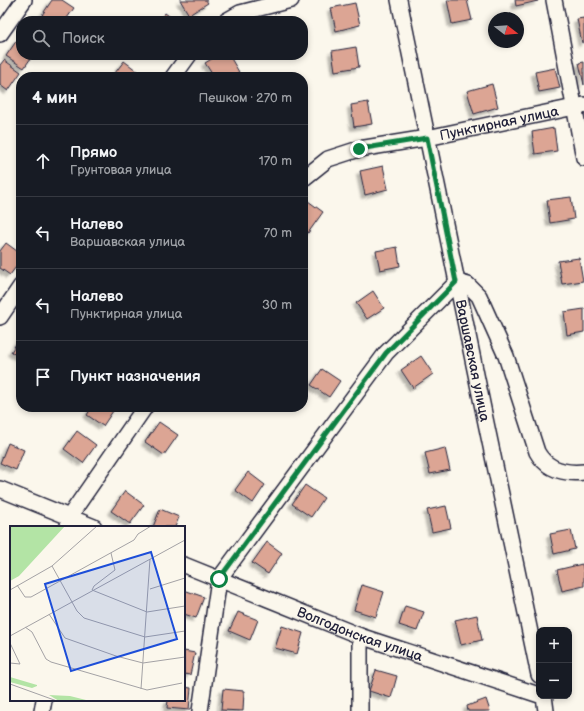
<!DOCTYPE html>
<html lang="ru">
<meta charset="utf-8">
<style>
body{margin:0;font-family:"Balsamiq Sans",sans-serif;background:#242831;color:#f1f3f6}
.controls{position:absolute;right:12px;bottom:12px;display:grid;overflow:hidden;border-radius:8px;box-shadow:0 2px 6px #0003}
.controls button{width:36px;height:36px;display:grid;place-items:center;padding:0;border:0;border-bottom:1px solid #363941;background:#171b24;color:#f1f3f6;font:20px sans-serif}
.compass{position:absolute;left:488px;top:12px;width:36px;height:36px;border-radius:50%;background:#171b24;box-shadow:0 2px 6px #0003;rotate:107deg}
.stop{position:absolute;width:12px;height:12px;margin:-9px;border:3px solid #0b8043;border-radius:50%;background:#fff}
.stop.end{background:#0b8043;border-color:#fff;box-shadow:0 1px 4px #0008}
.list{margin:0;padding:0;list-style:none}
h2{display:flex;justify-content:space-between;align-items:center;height:52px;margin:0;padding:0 16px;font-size:17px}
h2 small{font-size:13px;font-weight:400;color:#9ea1a6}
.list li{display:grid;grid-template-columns:26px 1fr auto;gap:12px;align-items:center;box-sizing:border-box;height:72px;padding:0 16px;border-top:1px solid #363941}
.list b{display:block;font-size:15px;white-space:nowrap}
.list p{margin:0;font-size:13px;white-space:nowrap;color:#9ea1a6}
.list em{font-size:13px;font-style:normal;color:#9ea1a6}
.icon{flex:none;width:22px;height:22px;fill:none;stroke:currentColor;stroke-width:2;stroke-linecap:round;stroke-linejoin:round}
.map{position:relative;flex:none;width:584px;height:711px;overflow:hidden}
.search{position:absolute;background:#171b24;box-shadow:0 2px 6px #0003;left:16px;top:16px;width:292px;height:44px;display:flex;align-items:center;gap:10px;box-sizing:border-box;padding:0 14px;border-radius:16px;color:#9ea1a6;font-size:15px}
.panel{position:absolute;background:#171b24;box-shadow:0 2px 6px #0003;left:16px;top:72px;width:292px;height:340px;border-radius:16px}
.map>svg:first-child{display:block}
</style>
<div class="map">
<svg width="584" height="711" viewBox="0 0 584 711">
<defs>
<filter id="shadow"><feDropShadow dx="-3.5" dy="3.5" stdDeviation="1" flood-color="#0004"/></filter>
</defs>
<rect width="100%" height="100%" fill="#fbf7ec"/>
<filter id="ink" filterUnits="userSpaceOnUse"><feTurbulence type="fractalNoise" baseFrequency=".025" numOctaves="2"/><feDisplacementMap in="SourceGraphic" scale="8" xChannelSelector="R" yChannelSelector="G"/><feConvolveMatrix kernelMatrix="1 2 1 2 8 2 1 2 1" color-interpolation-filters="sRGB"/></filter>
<g filter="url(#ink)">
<g fill="#dca594" stroke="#22223b" filter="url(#shadow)">
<polygon points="52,0 62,0 74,8 65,21 51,21 42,15"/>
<polygon points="180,0 206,0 208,3 189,15"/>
<polygon points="447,0 467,0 472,20 452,24"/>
<polygon points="515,0 538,0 538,1 516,6"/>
<polygon points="355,3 360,25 336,31 331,8"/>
<polygon points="165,13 176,21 159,21"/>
<polygon points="584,18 584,42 582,43 577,19"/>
<polygon points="17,40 21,42 21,55 33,55 24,68 6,56"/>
<polygon points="356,47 359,67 335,71 332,51"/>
<polygon points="218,55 229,55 239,72 231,77 214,77 205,63"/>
<polygon points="4,60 21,72 8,91 0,85 0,65"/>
<polygon points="124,61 144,76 143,77 112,77"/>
<polygon points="584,62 584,85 579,63"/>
<polygon points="555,68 560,88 539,92 535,72"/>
<polygon points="492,84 498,107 474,114 467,91"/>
<polygon points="368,102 372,124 354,127 351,105"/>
<polygon points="554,128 557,151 535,154 532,132"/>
<polygon points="383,166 388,189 365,195 360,171"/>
<polygon points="571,197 574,219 550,223 547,200"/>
<polygon points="304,198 323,212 308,233 303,229 303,200"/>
<polygon points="6,243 21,254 21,260 10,275 0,268 0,251"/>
<polygon points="397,247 400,266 380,270 376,251"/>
<polygon points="579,258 583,281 562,284 558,261"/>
<polygon points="373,291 384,308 367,319 356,303"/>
<polygon points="584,309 584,332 567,335 564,312"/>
<polygon points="21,336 21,358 11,352"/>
<polygon points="421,356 433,374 413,388 401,370"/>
<polygon points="322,369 340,381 329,397 311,385"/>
<polygon points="92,407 113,407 115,408 103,426 87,415"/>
<polygon points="159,422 178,435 164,455 145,442"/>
<polygon points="77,431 96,445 83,463 64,449"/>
<polygon points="8,443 24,450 16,470 0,463"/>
<polygon points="445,448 450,470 430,474 425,453"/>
<polygon points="248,472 265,485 253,503 235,490"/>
<polygon points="305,485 324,498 311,517 292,504"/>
<polygon points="125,491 144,505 130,524 111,511"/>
<polygon points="446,506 451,528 432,532 427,510"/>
<polygon points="160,509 179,517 175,527 153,527"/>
<polygon points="571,530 575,549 554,554 550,534"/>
<polygon points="267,542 282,553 268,574 252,563"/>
<polygon points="582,564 584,573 584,586 562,591 557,570"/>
<polygon points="362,585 384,592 376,617 354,610"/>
<polygon points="184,590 204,597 196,618 184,614"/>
<polygon points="405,606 424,612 417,631 399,625"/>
<polygon points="238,612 258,620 250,640 229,631"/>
<polygon points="477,615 482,640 461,645 455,620"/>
<polygon points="282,626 303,633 297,654 275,648"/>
<polygon points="184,651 195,653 190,675 184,674"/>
<polygon points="376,670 397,676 391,698 369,691"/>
<polygon points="184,687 191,688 189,710 167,708 168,700 184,700"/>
<polygon points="223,689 244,691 243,711 221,710"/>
<polygon points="486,699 490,711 468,711 467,706"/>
</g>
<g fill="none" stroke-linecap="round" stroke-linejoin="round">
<g stroke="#22223b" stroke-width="18">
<g id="minor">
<path id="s1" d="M399,0l87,423 53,252"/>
<polyline points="554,0 584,158"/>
<polyline points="226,21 240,13 291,0"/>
<polyline points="0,34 24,0"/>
<polyline points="173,77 189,55"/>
<path id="s2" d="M303,179l25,-20 31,-10 68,-11 157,-33"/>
<polyline points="0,317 21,286"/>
<polyline points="0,489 94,527"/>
<polyline points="68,527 69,517 145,407"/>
<path id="s3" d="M184,565l176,71 179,59"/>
<polyline points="360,636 360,711"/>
<polyline points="544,696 546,711"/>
<polyline points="42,711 44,700"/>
<path d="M200,711l19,-132 167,-226 71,-71 11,3 11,11 27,60 31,96c10,18 28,22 47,20"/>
</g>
</g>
<use href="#minor" stroke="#fbf7ec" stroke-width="15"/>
</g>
</g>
<g fill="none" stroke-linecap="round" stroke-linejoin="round" filter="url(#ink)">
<polyline stroke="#0b8043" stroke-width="5" points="219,579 386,353 456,282 427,138 359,149"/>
</g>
<g text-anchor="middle" stroke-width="3" stroke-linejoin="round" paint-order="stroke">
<g font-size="14" fill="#22223b" stroke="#fbf7ec">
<text dy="5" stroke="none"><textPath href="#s2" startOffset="207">Пунктирная улица</textPath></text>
<text dy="5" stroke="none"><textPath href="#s1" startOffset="368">Варшавская улица</textPath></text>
<text dy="5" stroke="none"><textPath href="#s3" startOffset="189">Волгодонская улица</textPath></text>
</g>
</g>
<g transform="translate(10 526)">
<rect width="175" height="175" fill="#fbf7ec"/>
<path d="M0,0h55l-46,50 -9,5zM0,151l27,8v1l-5,2 -22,-6zM39,169l21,1 20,5h-31z" fill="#b3e4a5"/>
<path fill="none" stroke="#a4a2a5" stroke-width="1" d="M101,27l4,17 -21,16 -2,4 55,22 38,-6M42,40l25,45 7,7 61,19 40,-6M7,59l8,12h6l103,-57 4,-6 13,-8M140,63l35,-11M0,64l42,-24 45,-40M39,88l16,24 51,18 27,7 42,-6M15,101l7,5 14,27 5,3 96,28 35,-7M0,110l175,-96M0,117l10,21 -10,-1M0,158l47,17M131,163l9,-130"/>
<path fill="#1d4ed8" fill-opacity="0.15" stroke="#1d4ed8" stroke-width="2" d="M141,26l26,87 -106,32 -26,-87z"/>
<rect width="175" height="175" fill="none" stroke="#22223b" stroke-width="2"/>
</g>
</svg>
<div class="controls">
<button>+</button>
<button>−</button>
</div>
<svg class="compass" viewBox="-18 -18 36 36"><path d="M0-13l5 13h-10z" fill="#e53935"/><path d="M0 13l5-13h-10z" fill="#9ea1a6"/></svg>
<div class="stop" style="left:219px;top:579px"></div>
<div class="stop end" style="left:359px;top:149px"></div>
<div class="search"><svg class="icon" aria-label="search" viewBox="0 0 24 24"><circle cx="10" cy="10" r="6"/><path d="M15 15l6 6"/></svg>Поиск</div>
<section class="panel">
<h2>4 мин<small>Пешком · 270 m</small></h2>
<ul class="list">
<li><svg class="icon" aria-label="ahead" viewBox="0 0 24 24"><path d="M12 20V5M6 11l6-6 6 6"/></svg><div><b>Прямо</b><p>Грунтовая улица</p></div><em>170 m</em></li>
<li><svg class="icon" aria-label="left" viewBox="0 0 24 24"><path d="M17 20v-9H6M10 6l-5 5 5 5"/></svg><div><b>Налево</b><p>Варшавская улица</p></div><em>70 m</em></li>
<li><svg class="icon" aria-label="left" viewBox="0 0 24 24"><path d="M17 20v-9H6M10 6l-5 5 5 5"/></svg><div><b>Налево</b><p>Пунктирная улица</p></div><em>30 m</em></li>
<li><svg class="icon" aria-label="arrive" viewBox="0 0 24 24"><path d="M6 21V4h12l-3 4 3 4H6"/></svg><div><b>Пункт назначения</b></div></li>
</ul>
</section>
</div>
